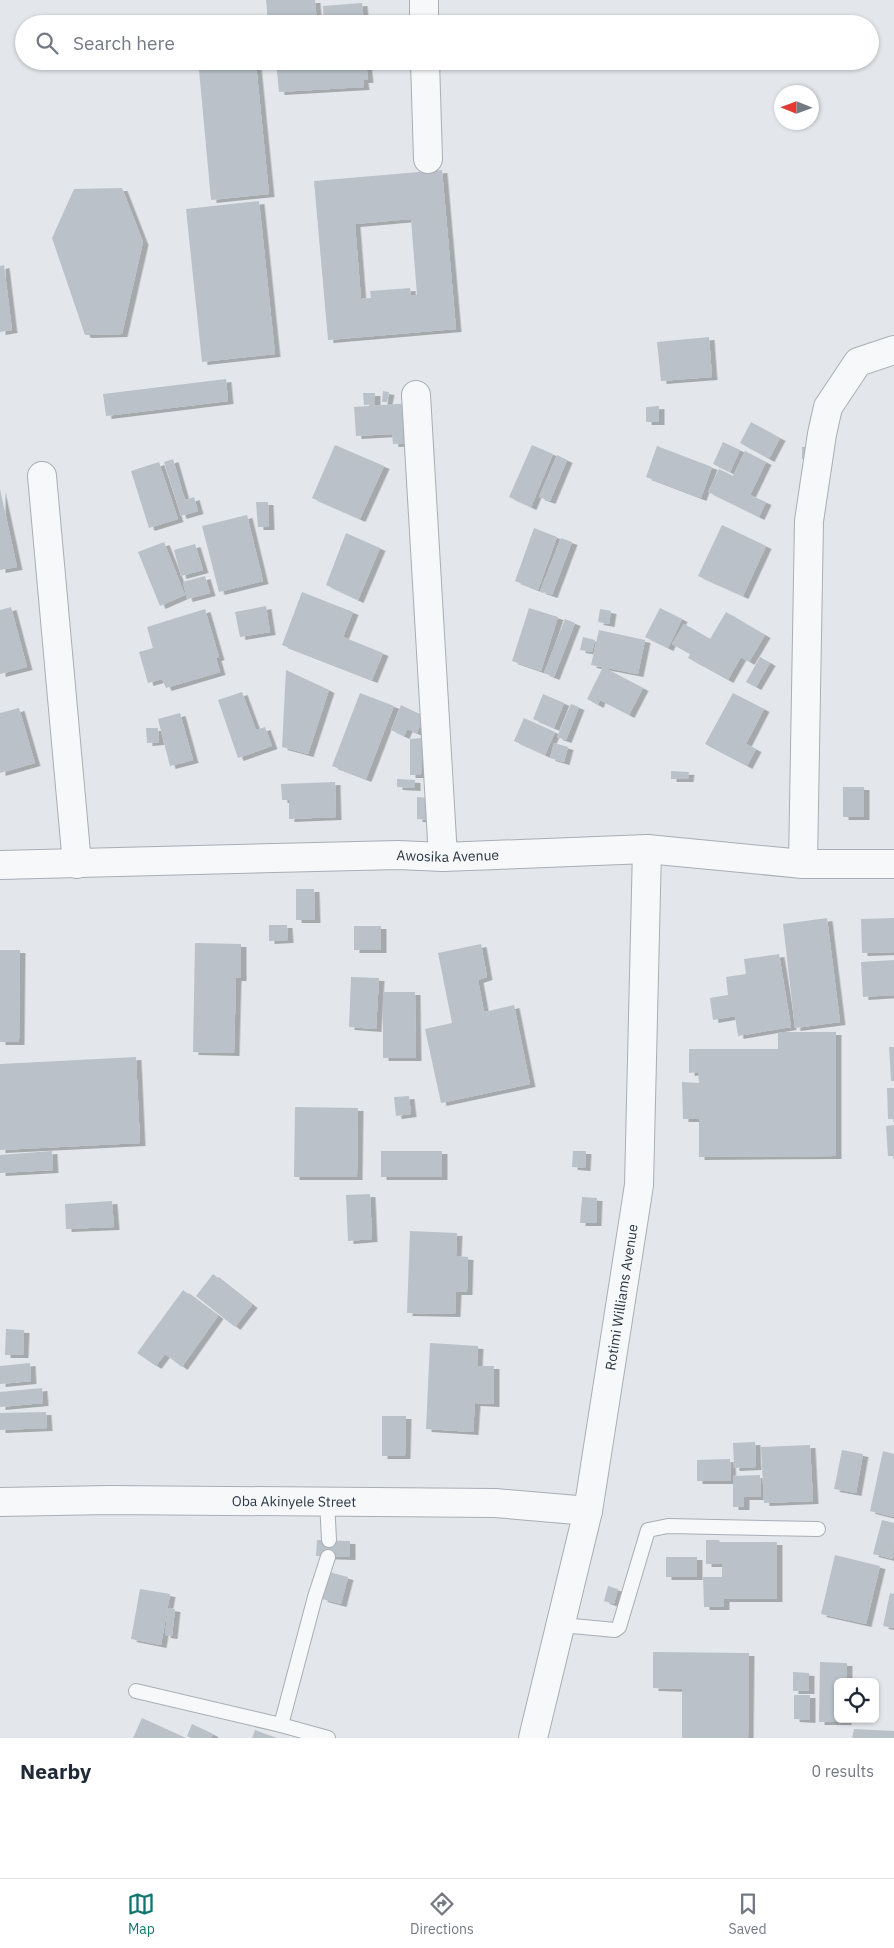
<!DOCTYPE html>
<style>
body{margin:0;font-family:"IBM Plex Sans",sans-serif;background:#f2f2f3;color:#1f2937}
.controls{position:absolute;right:15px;bottom:15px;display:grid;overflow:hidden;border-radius:8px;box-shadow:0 1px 4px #0004}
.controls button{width:45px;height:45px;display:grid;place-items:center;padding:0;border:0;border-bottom:1px solid #e0e1e3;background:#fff;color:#1f2937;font:25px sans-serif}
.compass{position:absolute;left:774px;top:85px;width:45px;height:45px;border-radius:50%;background:#fff;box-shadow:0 1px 4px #0004;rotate:271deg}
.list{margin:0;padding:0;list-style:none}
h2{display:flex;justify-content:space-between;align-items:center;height:65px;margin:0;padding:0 20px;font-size:21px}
h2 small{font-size:16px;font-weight:400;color:#747a83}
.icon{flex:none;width:28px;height:28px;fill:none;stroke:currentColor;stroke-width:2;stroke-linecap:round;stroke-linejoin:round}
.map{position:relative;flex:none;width:894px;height:1738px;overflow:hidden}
.search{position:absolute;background:#fff;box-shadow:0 1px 4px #0004;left:15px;right:15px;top:15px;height:55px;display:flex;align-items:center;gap:12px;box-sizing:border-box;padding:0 18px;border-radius:28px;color:#747a83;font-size:19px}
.sheet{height:140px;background:#fff}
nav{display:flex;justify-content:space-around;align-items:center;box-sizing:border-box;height:70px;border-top:1px solid #e0e1e3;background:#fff;font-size:14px;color:#747a83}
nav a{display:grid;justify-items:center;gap:2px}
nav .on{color:#0f766e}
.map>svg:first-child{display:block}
</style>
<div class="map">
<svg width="894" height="1738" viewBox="0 0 894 1738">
<defs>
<filter id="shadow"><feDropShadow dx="5.5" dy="3" stdDeviation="0" flood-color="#0004"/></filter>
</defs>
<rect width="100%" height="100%" fill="#e3e7eb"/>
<g fill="#bac1c9" fill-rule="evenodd" filter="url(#shadow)">
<polygon points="266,0 315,0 317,24 268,24"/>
<polygon points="362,3 364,24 324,24 323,6"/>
<polygon points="455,19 455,24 429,24 429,21"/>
<polygon points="276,61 366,61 368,80 363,80 364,87 279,92"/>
<polygon points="256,64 269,194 211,200 199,70"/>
<path d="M442,170l14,159 -128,11 -14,-159zM411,219l6,76h-6l-1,-7 -40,3 1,7 -10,1 -6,-75z"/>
<polygon points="122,188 143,242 122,334 85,335 52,238 74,189"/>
<polygon points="259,201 275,354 202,362 186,209"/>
<polygon points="4,265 12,330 0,332 0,266"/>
<polygon points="709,337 712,377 661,381 657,342"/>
<polygon points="226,379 228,401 106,416 103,394"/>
<polygon points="383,391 389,392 387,402 382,402"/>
<polygon points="363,393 375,393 375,404 364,405"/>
<polygon points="412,403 415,443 393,444 392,434 356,436 354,407"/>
<polygon points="659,406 659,422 646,422 646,407"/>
<polygon points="751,422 780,438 769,459 740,443"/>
<polygon points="723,442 740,450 730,472 713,464"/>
<polygon points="335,445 384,466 360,519 312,498"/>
<polygon points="532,445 553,454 531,507 509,497"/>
<polygon points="657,446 712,467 701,498 646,477"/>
<polygon points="802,447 817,447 816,459 802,459"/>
<polygon points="745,451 766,462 750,495 766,502 759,517 708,492 719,469 733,476"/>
<polygon points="557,455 567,460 550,501 539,497"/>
<polygon points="173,459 185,500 194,497 198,511 181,516 164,462"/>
<polygon points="159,462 178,519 149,528 131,471"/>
<polygon points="0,489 17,567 0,570"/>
<polygon points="256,502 268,502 269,527 258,527"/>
<polygon points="247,515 263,581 219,592 202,526"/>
<polygon points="722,525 766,546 743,596 698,576"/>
<polygon points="534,528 557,537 538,590 515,581"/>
<polygon points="346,533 380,548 358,600 326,585"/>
<polygon points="561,538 572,542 552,595 540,591"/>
<polygon points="164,542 185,595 160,606 138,552"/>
<polygon points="195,544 203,570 181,576 174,550"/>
<polygon points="205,576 210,593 187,599 183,582"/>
<polygon points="302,592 353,612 343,637 383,653 372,680 282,645"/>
<polygon points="266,606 270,632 240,637 235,612"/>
<polygon points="11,607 27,667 0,674 0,610"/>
<polygon points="529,608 558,617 541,671 512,661"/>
<polygon points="660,608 682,619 668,648 645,637"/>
<polygon points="205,609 219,657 216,658 220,672 166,688 162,679 148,683 139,652 153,648 147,627"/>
<polygon points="600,609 611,611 609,624 598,622"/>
<polygon points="726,612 765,635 749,662 741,657 728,680 688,658 690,654 672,644 684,624 710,639"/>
<polygon points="565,619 575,623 554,677 544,673"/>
<polygon points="599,630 645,640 638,674 591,665"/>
<polygon points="583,637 595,640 592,652 580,650"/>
<polygon points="760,657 770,663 756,687 746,682"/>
<polygon points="603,667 643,688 629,715 600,700 598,705 587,699"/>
<polygon points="286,670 329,690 308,754 282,747"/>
<polygon points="242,692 256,730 265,727 272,746 238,758 218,700"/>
<polygon points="360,693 394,706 366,779 332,766"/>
<polygon points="733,693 764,709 746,744 756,749 747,766 705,744"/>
<polygon points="543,694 564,703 554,728 533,719"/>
<polygon points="571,704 579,707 566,740 557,737"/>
<polygon points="401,705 424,716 417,733 407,729 404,736 391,730"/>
<polygon points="19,708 35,763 0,773 0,713"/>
<polygon points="180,713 193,760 170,766 158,719"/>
<polygon points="524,718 555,732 545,755 514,741"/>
<polygon points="146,728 158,728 159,742 147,743"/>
<polygon points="422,738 421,775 410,775 410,739"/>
<polygon points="554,743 568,747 564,762 550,758"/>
<polygon points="671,771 689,772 688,779 671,779"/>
<polygon points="397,779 415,780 415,788 397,787"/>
<polygon points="335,782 336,817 289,819 289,800 282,800 281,784"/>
<rect x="843" y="787" width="21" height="30"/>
<polygon points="417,797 431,798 431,820 417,819"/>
<polygon points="296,889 314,889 315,920 296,920"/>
<polygon points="827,918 840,1022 795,1028 783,924"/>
<polygon points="894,918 894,952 862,953 861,919"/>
<polygon points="269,925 287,925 288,940 269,941"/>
<rect x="354" y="926" width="27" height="24"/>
<polygon points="195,943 241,944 241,978 236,978 234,1053 193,1052"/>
<polygon points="481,944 487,977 478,980 484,1012 514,1005 530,1084 441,1103 425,1029 452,1023 438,953"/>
<polygon points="0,950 20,950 19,1042 0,1042"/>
<polygon points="779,954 791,1027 738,1036 735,1016 713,1020 710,998 728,995 726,977 746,974 744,959"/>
<polygon points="894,960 894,995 863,997 861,962"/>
<polygon points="351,977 379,978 376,1029 349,1027"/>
<polygon points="383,992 415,992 416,1058 383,1058"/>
<polygon points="778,1032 836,1032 836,1156 699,1157 699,1119 683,1119 682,1082 699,1083 698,1072 689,1073 689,1049 778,1049"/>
<polygon points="889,1047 894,1047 894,1081 891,1081"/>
<polygon points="136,1057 140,1143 0,1150 0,1064"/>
<polygon points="887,1088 894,1088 894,1119 888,1119"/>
<polygon points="409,1096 411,1114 396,1116 394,1097"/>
<polygon points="295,1107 358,1108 357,1177 294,1177"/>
<polygon points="894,1125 894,1156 888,1156 886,1126"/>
<polygon points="52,1151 53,1170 0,1173 0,1155"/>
<rect x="381" y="1151" width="61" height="26"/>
<polygon points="573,1151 586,1151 585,1168 572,1167"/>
<polygon points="370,1194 372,1239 348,1241 346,1195"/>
<polygon points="582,1197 597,1198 596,1223 580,1223"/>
<polygon points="112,1201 114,1227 66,1229 65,1204"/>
<polygon points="410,1231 457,1233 456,1256 468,1257 467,1292 456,1292 455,1314 407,1313"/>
<polygon points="213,1274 252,1305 235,1327 196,1296"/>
<polygon points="183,1290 218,1316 182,1367 165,1354 156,1366 137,1353"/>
<polygon points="6,1329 24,1330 23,1355 5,1355"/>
<polygon points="430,1343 478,1346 477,1366 494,1366 494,1404 475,1403 473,1432 426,1429"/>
<polygon points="30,1363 31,1381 0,1384 0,1366"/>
<polygon points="42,1388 43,1403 0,1407 0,1392"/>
<polygon points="46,1412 47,1428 0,1430 0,1413"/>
<polygon points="382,1416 406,1416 405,1456 382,1456"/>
<polygon points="755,1442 756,1467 734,1468 733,1443"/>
<polygon points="810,1445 813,1501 764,1503 761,1447"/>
<polygon points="842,1450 863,1454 856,1493 834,1489"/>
<polygon points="883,1451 894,1454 894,1517 870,1511"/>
<polygon points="730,1459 731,1481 697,1481 697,1460"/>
<polygon points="760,1475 761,1497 744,1497 744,1507 733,1507 733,1476"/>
<polygon points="882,1520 894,1523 893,1559 873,1554"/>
<polygon points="317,1540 350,1541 350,1557 316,1556"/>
<polygon points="706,1540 719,1540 720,1542 777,1542 777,1599 724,1599 724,1607 704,1607 703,1577 722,1577 722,1564 706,1564"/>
<polygon points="835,1555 880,1566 866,1624 821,1614"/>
<rect x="666" y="1557" width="31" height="20"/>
<polygon points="329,1572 348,1577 341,1604 322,1599"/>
<polygon points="608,1586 618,1589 614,1604 604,1601"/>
<polygon points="140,1589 170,1594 161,1645 131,1639"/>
<polygon points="890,1593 894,1594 894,1628 883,1626"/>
<polygon points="168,1608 175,1609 172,1636 165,1635"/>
<polygon points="653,1652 749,1653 748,1738 682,1738 682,1689 653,1688"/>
<polygon points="820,1662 847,1663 847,1682 838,1682 838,1719 846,1719 846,1722 819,1722"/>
<polygon points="793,1672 809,1673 809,1691 793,1691"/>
<polygon points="794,1695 810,1695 810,1720 794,1719"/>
<polygon points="142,1718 186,1738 133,1738"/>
<polygon points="192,1724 213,1734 211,1738 191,1738 187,1736"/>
<polygon points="854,1729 894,1731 894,1738 852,1738"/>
<polygon points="255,1730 277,1738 252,1738"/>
</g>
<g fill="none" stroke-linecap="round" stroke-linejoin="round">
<g stroke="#a8aeb6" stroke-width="16">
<g id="service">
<polyline points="327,1501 329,1540"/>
<polyline points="562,1625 615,1630 619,1627 648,1530 668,1526 818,1529"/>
<polyline points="136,1691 281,1725 315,1597 328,1557"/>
<polyline points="281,1725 328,1738"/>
</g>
</g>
<g stroke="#a8aeb6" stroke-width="30">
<g id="minor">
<polyline points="424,0 424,24"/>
<polyline points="425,61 428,159"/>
<polyline points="416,395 443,857"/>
<polyline points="42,476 77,864"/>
<polyline points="803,864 809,521 822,434 828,407 858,362 894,350"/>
<path id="s1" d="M0,1502l110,-2 385,3 93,8"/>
<path id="s2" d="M533,1738l55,-227 51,-326 8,-336"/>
</g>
</g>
<g stroke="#a8aeb6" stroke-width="30">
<g id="tertiary">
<path id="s3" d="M0,865l398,-10 45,2 204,-8 156,15h91"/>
</g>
</g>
<use href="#service" stroke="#f6f8f9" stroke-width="14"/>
<use href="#minor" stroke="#f6f8f9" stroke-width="28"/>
<use href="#tertiary" stroke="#f6f8f9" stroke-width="28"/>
</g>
<g text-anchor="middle" stroke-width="4.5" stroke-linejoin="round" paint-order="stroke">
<g font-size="14" fill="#2a3644" stroke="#f3f6f9">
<text dy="5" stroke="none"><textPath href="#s3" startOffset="448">Awosika Avenue</textPath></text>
<text dy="5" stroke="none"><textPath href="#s2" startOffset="450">Rotimi Williams Avenue</textPath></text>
<text dy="5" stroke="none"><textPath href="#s1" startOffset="294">Oba Akinyele Street</textPath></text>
</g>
</g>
</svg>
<div class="controls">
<button><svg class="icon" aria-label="locate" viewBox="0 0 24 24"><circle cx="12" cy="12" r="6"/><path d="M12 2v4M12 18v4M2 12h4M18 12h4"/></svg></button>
</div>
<svg class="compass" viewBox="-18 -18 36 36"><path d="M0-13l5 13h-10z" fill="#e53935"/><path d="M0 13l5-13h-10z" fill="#747a83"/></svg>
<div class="search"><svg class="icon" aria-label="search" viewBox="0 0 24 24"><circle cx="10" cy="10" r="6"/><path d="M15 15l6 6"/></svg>Search here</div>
</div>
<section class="sheet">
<h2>Nearby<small>0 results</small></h2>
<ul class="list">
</ul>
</section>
<nav>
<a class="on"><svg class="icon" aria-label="map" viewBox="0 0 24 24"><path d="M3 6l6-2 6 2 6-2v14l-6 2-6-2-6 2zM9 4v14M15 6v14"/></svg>Map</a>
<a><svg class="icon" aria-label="directions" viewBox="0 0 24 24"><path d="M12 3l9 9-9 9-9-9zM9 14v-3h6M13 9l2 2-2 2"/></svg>Directions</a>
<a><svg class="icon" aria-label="saved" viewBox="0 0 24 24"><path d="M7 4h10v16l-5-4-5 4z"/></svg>Saved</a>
</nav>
